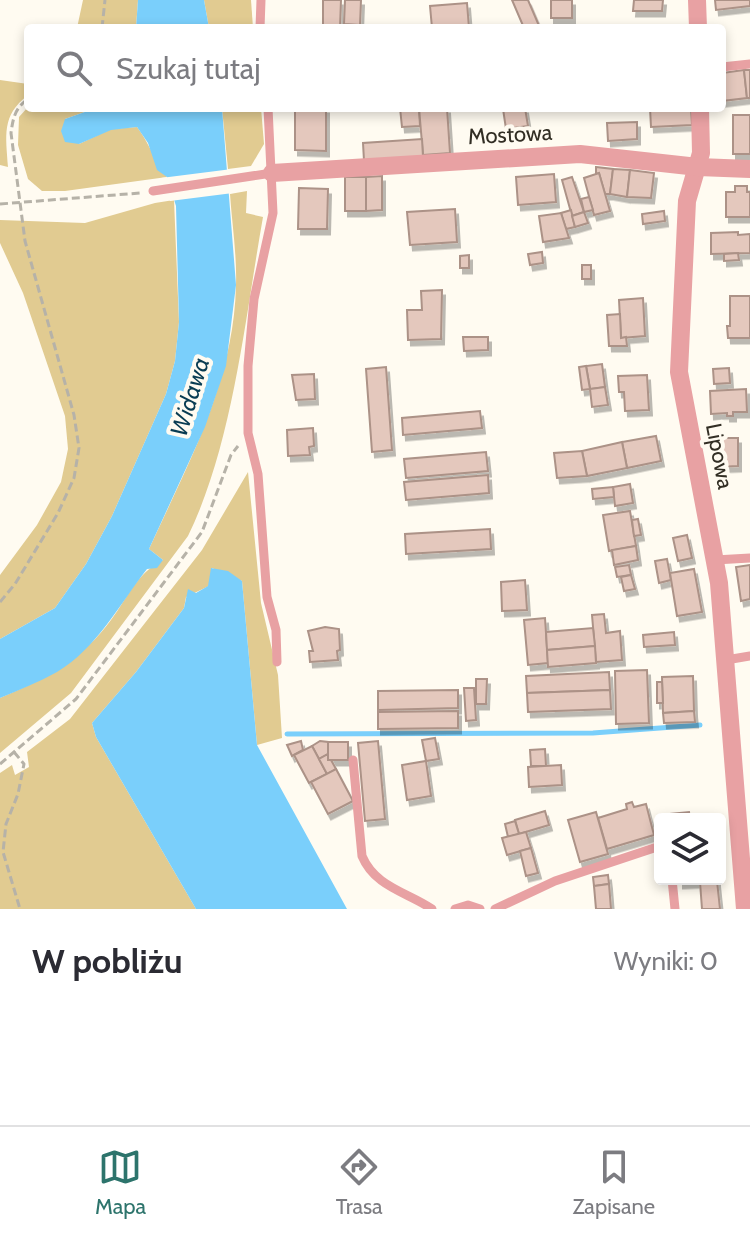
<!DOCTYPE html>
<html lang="pl">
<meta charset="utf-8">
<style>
body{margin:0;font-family:Cabin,sans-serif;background:#f2f2f3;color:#2b2b33}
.controls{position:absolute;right:24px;bottom:24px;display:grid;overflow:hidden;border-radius:8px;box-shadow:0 4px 12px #0003}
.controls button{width:72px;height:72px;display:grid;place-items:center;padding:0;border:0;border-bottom:2px solid #e1e1e2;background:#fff;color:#2b2b33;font:40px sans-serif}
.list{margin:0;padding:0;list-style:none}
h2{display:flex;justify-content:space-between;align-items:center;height:104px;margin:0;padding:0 32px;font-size:34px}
h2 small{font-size:26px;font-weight:400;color:#7c7c81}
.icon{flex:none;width:44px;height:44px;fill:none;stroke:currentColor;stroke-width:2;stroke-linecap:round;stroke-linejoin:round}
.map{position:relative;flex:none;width:750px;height:909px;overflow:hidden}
.search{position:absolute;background:#fff;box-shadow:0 4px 12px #0003;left:24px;right:24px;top:24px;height:88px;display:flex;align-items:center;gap:20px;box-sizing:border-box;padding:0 28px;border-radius:8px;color:#7c7c81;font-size:30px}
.sheet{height:216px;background:#fff}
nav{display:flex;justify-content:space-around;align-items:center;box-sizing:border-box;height:112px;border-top:2px solid #e1e1e2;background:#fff;font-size:22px;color:#7c7c81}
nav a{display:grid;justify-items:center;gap:4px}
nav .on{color:#2d746c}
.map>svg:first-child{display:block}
</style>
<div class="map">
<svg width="750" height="909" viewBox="0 0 750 909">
<defs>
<filter id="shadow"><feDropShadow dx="3" dy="5.5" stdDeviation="0" flood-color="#0004"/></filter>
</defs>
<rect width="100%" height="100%" fill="#fffbf1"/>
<g fill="#e1cb91">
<polygon points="83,0 138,0 136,28 77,28"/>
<polygon points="204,0 251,0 253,28 209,28"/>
<path d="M0,80l28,4v11c-27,21 -22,40 -20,72l-8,-2z"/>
<path d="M28,107l68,1 -31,11 14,25 32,-15 26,-2c12,16 18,34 30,50l-102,14h-23l-14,-12 -10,-34 1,-28z"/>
<polygon points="222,108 261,108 264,144 251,166 228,169"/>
<path d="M247,191l-1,22 17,4c-18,101 -30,227 -75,319l-117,157 -71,60v-55c43,-18 83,-39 111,-78 18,-24 24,-45 52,-60l-14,-11c39,-85 85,-168 87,-264 1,-30 -4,-61 -6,-91z"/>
<polygon points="174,200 179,322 175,361 166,394 112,516 86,564 55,608 0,639 0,575 37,525 61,482 68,449 65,416 23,293 0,243 0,220 85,223 155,203"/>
<polygon points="248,472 261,603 278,675 282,738 257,745 242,581 212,568 209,586 186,597 184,608 136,672 92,723 96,737 196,909 0,909 0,773 12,765 15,775 29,767 27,752 70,719 202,550"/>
</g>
<g fill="#7acffb">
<polygon points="138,0 204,0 209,28 136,28"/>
<path d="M96,108h126l14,177 -10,81 -21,61 -56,122 14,11 -6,8 -10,1c-28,36 -50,79 -90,103 -18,10 -38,18 -57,26v-59l55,-31 31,-44 26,-48 54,-122 9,-33 4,-39 -3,-116 -9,-29 -10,-7 -9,-27 -11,-16 -26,3 -32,14 -14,-2 -4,-11 4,-12z"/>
<polygon points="211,568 228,571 242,581 257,745 347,909 196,909 96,737 92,723 136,672 184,608 188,589 196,593 208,586"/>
</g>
<polygon fill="#fffbf1" points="232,169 233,193 170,201 161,178"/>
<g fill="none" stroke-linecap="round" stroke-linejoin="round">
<polyline stroke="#7acffb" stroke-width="5" points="287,734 593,733 700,725"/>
</g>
<g fill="#e4c8bd" stroke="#ac9287" stroke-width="2" filter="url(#shadow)">
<polygon points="323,0 341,0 340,27 323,26"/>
<polygon points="345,0 361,0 360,25 344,24"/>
<polygon points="512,0 528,0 540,28 524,28"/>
<rect x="551" y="0" width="21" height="18"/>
<polygon points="634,0 663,0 662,11 633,11"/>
<polygon points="715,0 750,0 750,6 716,10"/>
<polygon points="467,3 469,28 432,28 430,6"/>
<polygon points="744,70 747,98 722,101 722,73"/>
<polygon points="744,70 750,70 750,98 747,98"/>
<polygon points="295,108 326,108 326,151 295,150"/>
<polygon points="400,108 419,108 420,126 402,127"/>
<polygon points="419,108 447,108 450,153 423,155"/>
<polygon points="525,108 528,126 506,129 503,109"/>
<polygon points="650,108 691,108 692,125 651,127"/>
<rect x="733" y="115" width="17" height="39"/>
<polygon points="637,122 637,139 608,141 607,123"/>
<polygon points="422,139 423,157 364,161 363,143"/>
<polygon points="596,167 613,169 610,194 605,194 599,173 596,174"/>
<polygon points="613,169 630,170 627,197 610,194"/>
<polygon points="630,170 654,173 651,198 627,197"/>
<polygon points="599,173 610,211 594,215 584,178"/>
<polygon points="554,174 556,202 518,205 516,177"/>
<polygon points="382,176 382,210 366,211 366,177"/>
<rect x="345" y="177" width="21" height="34"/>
<polygon points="572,177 584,212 572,216 562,180"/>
<polygon points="735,186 747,186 747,192 750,192 750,217 726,217 726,192 735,192"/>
<polygon points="299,188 328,189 327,229 298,229"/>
<polygon points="589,197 593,210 584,212 581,199"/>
<polygon points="455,209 457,242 410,245 407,212"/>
<polygon points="571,210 575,227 566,229 561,213"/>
<polygon points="664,211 665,221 643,224 642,214"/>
<polygon points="584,212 588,223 575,227 572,216"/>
<polygon points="561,213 569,238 543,242 539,216"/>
<polygon points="738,232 738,235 750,234 750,253 711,254 711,233"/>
<polygon points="542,252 543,263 530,265 528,254"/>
<polygon points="738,253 739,260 724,261 724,254"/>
<polygon points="469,255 469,268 460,268 460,256"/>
<rect x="582" y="265" width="9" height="14"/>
<polygon points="442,290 441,339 408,340 407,310 422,310 421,291"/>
<polygon points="730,296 750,296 750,338 728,338 727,326 730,326"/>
<polygon points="643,298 645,336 621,338 619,300"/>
<polygon points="620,314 621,338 626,337 627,346 609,346 607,315"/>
<polygon points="463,337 488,337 488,350 464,351"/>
<polygon points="602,364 605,387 590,389 586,366"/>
<polygon points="586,366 590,389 582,390 579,367"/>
<polygon points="386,367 392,450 372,452 366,369"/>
<polygon points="729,368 730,383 714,384 713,369"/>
<polygon points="314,374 315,399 296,400 292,375"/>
<polygon points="647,375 649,410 625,411 624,392 619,392 618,376"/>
<polygon points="605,387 608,405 592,407 590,389"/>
<polygon points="746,389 747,412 733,412 733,416 727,416 727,413 711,414 710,391"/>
<polygon points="480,411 482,428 403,435 402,418"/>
<polygon points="313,428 314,446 309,447 310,455 288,456 287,430"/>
<polygon points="656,436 661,461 627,468 622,442"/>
<polygon points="717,438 738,438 738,466 717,467"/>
<polygon points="622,442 627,468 587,476 582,451"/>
<polygon points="582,451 587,476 557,478 554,453"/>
<polygon points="486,452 488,471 406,478 404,459"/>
<polygon points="488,475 489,493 406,500 404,482"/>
<polygon points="630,484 633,503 615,506 613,487"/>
<polygon points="613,487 614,497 593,499 592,489"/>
<polygon points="630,511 636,546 609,551 603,515"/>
<polygon points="638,519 641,535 634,536 632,520"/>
<polygon points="490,529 491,549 406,554 405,534"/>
<polygon points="687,535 692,558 678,561 673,538"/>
<polygon points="636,546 638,560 614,565 612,550"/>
<polygon points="667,559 671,580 659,583 655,561"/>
<polygon points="629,565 631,575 617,577 615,567"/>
<polygon points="750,565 750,599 741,601 736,567"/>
<polygon points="694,569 702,612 677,616 670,573"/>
<polygon points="631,575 635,589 624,591 621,577"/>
<polygon points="525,580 527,610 502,611 501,582"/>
<polygon points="604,614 606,633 620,631 622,660 596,662 592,615"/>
<polygon points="545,618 548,663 528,665 524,620"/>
<polygon points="325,627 339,629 340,650 337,651 338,660 310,662 309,651 313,651 308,631"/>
<polygon points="593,628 595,646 547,650 546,632"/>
<polygon points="674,632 675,645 644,647 643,635"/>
<polygon points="595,646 596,663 548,667 547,650"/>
<polygon points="647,670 649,723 616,724 615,671"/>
<polygon points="609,672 610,690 527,693 526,676"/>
<polygon points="693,676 694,711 663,713 662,677"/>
<polygon points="476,679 487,679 486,704 476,704"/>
<polygon points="657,682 662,682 663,703 657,703"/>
<polygon points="464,688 474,688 476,720 466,721"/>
<polygon points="458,690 458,708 378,710 378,691"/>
<polygon points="610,690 611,709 528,712 527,693"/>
<polygon points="458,711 458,728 378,729 378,712"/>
<polygon points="694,711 695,722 664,723 663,713"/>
<polygon points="435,738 439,759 426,761 422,740"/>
<polygon points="301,741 303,750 292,756 287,745"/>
<polygon points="320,741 328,742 328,754 319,759 312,746"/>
<polygon points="378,741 385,819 365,821 358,743"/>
<rect x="328" y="742" width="20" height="18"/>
<polygon points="312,746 327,774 309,783 294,755"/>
<polygon points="545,749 546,766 531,766 530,750"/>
<polygon points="328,754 328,760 331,760 336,769 327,774 319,759"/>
<polygon points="426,761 431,796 407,800 402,765"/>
<polygon points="561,765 562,785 529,787 528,767"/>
<polygon points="336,769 353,801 328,814 311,782"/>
<polygon points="632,802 634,807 646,804 654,835 607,849 598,818 627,809 626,804"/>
<polygon points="545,811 549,825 519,834 515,820"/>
<polygon points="596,812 608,854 580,862 568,820"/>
<polygon points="689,812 690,819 660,819 660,815"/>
<polygon points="515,821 519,834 508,837 505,824"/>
<polygon points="526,832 531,848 507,855 502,838"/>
<polygon points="531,848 538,873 526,876 520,851"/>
<polygon points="608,875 609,884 594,886 593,877"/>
<polygon points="680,879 717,879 717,881 680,883"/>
<polygon points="717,881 720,909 702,909 700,882"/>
<polygon points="609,884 611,909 596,909 594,886"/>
</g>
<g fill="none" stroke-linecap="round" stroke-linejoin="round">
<g stroke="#b6b2a8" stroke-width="3" stroke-dasharray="8 4" stroke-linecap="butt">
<polyline points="102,28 105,0"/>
<polyline points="0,204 140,193"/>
<path d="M0,602l15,-18 43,-71 16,-35 5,-30 -5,-33 -49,-174 -14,-108c2,-15 4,-25 17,-34"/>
<polyline points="14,752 24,764 18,794 6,824 3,852 20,909"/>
<polyline points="0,764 76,699 202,532 231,455 238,446"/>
</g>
<g stroke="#e8a1a3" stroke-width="9">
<polyline points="260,28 261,0"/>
<polyline points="722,67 750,64"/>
<polyline points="268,108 273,213 254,299 248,366 248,433 258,474 267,597 276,630 277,662"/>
<polyline points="153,191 272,173"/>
<polyline points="715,560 750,558"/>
<polyline points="726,660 750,656"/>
<path d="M353,760l9,96c13,31 45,36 70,53"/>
<polyline points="672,879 675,909"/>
<polyline points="455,909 468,905 480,909"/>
<polyline points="495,909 555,881 660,846"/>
</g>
<g stroke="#e8a1a3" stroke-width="18">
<polyline points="697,0 698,28"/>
<polyline points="700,108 701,153 687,201 679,372 719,583 745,909"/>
<polyline points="272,173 580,154 698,167 750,169"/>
</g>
</g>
<g text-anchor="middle" stroke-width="8" stroke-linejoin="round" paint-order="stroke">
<g font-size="22" fill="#322e24" stroke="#fffbf1">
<text transform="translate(510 134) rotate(-3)" y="8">Mostowa</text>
<text transform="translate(720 456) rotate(79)" y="8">Lipowa</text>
</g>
<g font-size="24" font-style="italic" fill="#093c52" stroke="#fffbf1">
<text transform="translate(190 397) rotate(-73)" y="8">Widawa</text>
</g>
</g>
</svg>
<div class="controls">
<button><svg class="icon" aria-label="layers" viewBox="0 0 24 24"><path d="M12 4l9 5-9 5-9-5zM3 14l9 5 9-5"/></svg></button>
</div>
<div class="search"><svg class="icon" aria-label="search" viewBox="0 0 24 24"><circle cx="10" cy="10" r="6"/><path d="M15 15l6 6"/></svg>Szukaj tutaj</div>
</div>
<section class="sheet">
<h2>W pobliżu<small>Wyniki: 0</small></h2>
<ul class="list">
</ul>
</section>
<nav>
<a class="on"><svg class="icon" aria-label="map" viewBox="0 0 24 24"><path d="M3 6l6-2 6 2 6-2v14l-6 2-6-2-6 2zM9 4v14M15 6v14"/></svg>Mapa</a>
<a><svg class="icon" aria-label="directions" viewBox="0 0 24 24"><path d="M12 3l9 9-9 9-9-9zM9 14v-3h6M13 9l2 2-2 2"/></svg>Trasa</a>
<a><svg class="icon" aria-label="saved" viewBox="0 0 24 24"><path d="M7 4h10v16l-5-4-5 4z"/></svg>Zapisane</a>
</nav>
